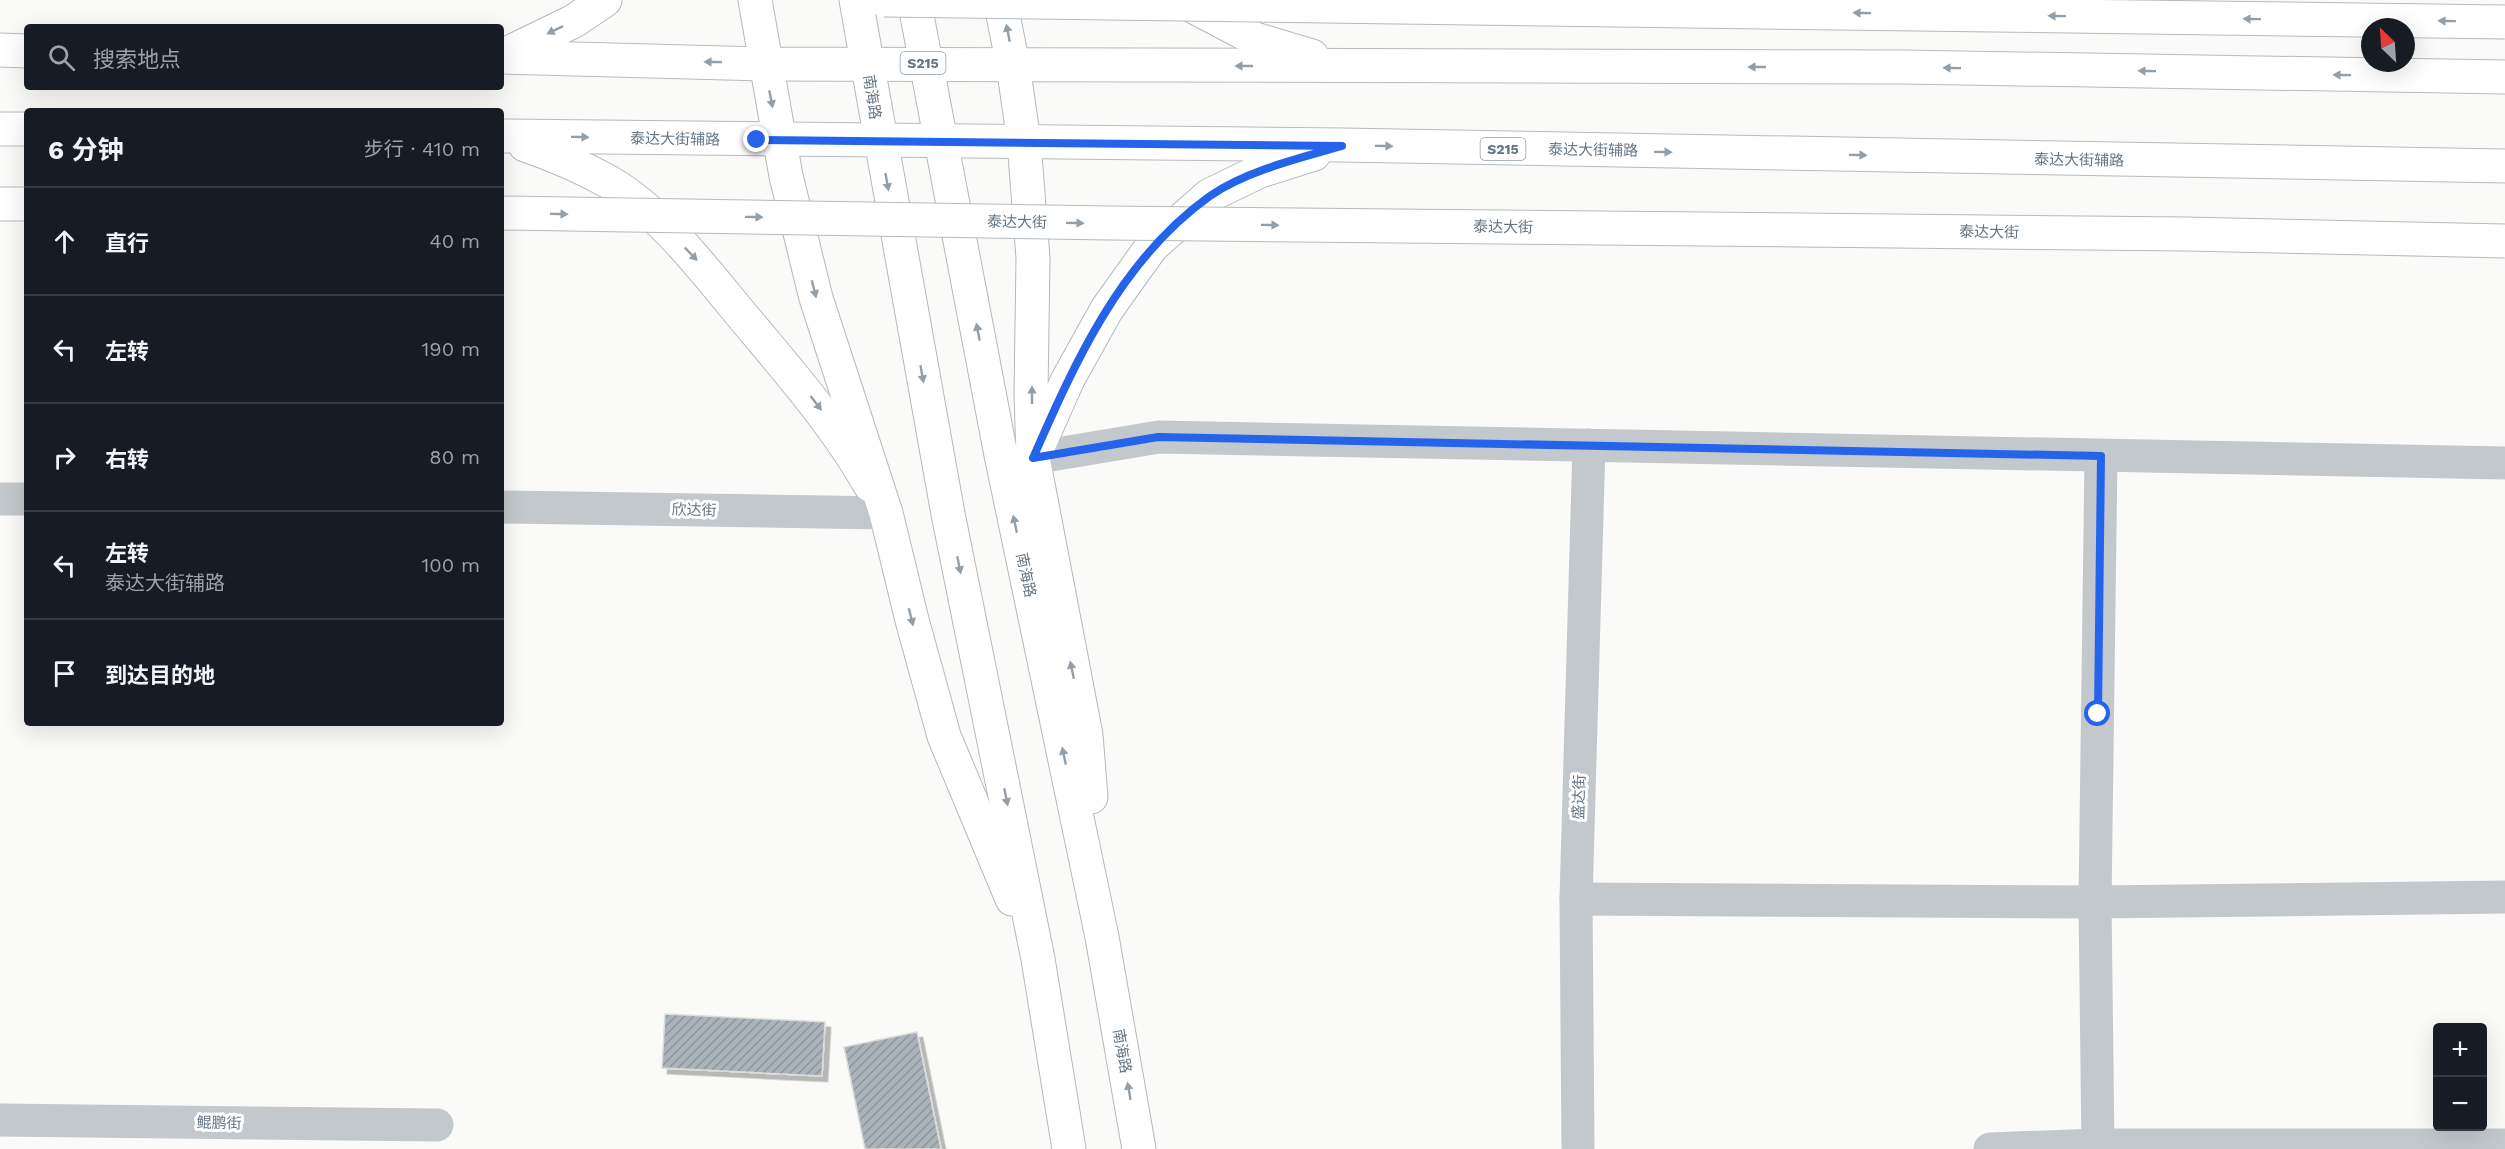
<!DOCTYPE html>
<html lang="zh">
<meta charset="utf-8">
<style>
body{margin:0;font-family:"Work Sans","Noto Sans SC",sans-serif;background:#242831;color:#f1f3f6}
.controls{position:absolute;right:18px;bottom:18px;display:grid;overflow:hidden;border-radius:6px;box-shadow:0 6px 24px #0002}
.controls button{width:54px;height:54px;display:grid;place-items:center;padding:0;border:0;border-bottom:2px solid #363941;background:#171b24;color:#f1f3f6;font:30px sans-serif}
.compass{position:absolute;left:2361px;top:18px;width:54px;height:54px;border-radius:50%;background:#171b24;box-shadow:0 6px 24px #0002;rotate:335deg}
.stop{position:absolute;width:18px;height:18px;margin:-14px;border:4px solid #2563eb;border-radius:50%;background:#fff}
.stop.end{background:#2563eb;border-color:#fff;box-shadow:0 2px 6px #0008}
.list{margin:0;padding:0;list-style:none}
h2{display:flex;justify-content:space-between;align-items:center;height:78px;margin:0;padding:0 24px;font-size:26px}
h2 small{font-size:20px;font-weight:400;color:#9ea1a6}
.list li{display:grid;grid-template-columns:39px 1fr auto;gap:18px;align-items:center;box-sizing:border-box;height:108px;padding:0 24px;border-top:2px solid #363941}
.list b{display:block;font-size:22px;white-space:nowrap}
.list p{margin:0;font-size:20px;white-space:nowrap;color:#9ea1a6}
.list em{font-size:20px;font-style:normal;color:#9ea1a6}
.icon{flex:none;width:33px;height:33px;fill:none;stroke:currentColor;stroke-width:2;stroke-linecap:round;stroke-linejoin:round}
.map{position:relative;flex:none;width:2505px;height:1149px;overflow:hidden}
.search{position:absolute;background:#171b24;box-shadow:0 6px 24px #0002;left:24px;top:24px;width:480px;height:66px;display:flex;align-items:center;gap:15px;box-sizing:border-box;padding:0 21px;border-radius:6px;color:#9ea1a6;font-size:22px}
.panel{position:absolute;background:#171b24;box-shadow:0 6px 24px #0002;left:24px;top:108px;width:480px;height:618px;border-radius:6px}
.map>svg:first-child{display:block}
</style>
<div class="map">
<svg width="2505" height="1149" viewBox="0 0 2505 1149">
<defs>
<pattern id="building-hatch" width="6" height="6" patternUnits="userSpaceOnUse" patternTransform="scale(1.5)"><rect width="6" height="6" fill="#aab3b9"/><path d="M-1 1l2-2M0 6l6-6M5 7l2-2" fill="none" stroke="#8e969c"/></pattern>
<filter id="shadow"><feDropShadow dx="5.5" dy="5.5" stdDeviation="0" flood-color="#0004"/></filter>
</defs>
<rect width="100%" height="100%" fill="#fafaf8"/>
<g fill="url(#building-hatch)" stroke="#dcdcda" stroke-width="1.5" filter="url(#shadow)">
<polygon points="665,1014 825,1022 822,1076 662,1068"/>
<polygon points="917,1032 941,1149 865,1149 844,1047"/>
</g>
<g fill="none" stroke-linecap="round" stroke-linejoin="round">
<g stroke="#b5babe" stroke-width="35">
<g id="primary">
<polyline points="1181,0 1255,39 1312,56"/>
<polyline points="0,50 27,51"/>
<polyline points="504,55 574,21 605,0"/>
<polyline points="501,57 764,64 1905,67 2505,77"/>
<polyline points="0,129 27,129"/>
<polyline points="501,136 1342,145 2505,166"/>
<path d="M525,145c29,10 57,22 84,37 58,34 103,99 147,150 41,49 82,97 114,153"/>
<polyline points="1033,458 1068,379 1107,309 1152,246 1210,195 1260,171 1314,154"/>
</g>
</g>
<g stroke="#b4b9bd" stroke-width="35">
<g id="trunk">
<polyline points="755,0 786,176 816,298 886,513 912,620 944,736 1012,899"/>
<polyline points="856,0 948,514 1038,959 1069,1149"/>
<polyline points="914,0 1001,455 1102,937 1139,1149"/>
<polyline points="1000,0 1013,65 1024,142 1033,258 1031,394 1033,458 1086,735 1091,797"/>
<polyline points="0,204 27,204"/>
</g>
</g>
<g stroke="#c3c8cc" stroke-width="33">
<polyline points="1576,899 2095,902 2505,897"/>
<polyline points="0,1120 437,1125"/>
<polyline points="2098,1149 2095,902 2101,456"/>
</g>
<g stroke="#c3c8cc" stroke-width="33">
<polyline points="1033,458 1159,437 2505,463"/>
<polyline points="0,499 27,499"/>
<polyline points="501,507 886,513"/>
<polyline points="1578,1149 1576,899 1589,445"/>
<polyline points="1990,1149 2098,1145 2505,1145"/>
</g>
<use href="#primary" stroke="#fff" stroke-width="33"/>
<use href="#trunk" stroke="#fff" stroke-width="33"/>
<g stroke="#b4b9bd" stroke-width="35" stroke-linecap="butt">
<g id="trunk-bridge">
<polyline points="884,0 2505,22"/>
<polyline points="501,213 1111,223 2186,234 2505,241"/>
</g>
</g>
<use href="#trunk-bridge" stroke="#fff" stroke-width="33"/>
</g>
<defs><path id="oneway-solid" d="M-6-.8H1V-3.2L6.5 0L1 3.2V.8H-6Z" transform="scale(1.5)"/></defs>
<g fill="#939fa8">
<use href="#oneway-solid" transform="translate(1862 13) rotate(-179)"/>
<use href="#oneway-solid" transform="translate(2057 16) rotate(-179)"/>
<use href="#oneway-solid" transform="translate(2252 19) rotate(-179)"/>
<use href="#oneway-solid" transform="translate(2447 21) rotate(-179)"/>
<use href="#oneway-solid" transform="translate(555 30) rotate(154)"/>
<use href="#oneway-solid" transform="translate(1008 33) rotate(-101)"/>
<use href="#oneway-solid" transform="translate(713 62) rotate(-179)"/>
<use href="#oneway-solid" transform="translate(1244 66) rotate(-180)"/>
<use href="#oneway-solid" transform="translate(1757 67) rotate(-180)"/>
<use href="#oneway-solid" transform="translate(1952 68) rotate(-179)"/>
<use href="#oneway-solid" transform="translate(2147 71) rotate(-179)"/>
<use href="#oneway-solid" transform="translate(2342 75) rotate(-179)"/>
<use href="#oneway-solid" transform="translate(771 99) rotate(79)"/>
<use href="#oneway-solid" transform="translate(580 137) rotate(1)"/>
<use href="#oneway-solid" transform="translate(1384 146) rotate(1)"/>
<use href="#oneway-solid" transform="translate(1663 152) rotate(1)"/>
<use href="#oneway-solid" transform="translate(1858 155) rotate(1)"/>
<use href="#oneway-solid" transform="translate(887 182) rotate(80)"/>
<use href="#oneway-solid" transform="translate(559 214) rotate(1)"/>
<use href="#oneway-solid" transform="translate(754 217) rotate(1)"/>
<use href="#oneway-solid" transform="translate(1075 223) rotate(1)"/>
<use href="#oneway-solid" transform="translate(1270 225) rotate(1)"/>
<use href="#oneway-solid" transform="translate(691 254) rotate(46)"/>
<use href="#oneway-solid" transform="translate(814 289) rotate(76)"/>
<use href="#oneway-solid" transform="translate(978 332) rotate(-101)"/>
<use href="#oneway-solid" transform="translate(922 374) rotate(80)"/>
<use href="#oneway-solid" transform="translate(1032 395) rotate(-90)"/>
<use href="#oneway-solid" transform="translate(816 403) rotate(52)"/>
<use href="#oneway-solid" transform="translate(1015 524) rotate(-102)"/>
<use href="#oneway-solid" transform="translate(959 565) rotate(79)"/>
<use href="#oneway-solid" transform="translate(911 617) rotate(76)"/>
<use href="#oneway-solid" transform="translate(1072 670) rotate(-102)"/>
<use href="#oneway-solid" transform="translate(1064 756) rotate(-102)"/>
<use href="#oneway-solid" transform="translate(1006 797) rotate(79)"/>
<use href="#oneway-solid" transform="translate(1129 1091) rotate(-100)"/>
</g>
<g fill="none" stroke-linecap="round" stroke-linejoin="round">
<path stroke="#2563eb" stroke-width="8" d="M757,140l585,6c-42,12 -96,25 -132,50 -89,63 -135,166 -177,262l125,-21 943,19 -3,258"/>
</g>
<g text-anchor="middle" stroke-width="6" stroke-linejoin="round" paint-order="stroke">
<g fill="#fff" stroke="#939fa8" stroke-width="1.5">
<rect x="900.5" y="52" width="45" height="22" rx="4.5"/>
<rect x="1480.5" y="138" width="45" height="22" rx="4.5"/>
</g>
<g font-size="14" font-weight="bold" fill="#657683">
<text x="923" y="68">S215</text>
<text x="1503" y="154">S215</text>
</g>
<g font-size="15" fill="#657683" stroke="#fff">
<text transform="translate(872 97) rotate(81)" y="5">南海路</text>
<text transform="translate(675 139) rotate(1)" y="5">泰达大街辅路</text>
<text transform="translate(1593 150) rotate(1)" y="5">泰达大街辅路</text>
<text transform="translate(2079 160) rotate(1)" y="5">泰达大街辅路</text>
<text transform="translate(1017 222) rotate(1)" y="5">泰达大街</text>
<text transform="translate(1503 227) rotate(1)" y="5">泰达大街</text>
<text transform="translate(1989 232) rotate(1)" y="5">泰达大街</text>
<text transform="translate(694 510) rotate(1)" y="5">欣达街</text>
<text transform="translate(1026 575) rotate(78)" y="5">南海路</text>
<text transform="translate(1579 797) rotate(-88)" y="5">盛达街</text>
<text transform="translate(1122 1051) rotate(80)" y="5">南海路</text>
<text transform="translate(219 1123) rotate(1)" y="5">鲲鹏街</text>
</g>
</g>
</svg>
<div class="controls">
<button>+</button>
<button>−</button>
</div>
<svg class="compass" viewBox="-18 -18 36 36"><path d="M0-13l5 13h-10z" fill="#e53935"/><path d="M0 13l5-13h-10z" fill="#9ea1a6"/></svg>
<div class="stop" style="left:2098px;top:714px"></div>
<div class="stop end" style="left:757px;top:140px"></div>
<div class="search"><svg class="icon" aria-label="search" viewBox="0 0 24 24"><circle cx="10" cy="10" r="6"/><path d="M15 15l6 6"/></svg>搜索地点</div>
<section class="panel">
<h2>6 分钟<small>步行 · 410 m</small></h2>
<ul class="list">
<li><svg class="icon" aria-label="ahead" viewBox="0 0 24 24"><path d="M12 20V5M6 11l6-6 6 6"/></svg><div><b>直行</b></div><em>40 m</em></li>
<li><svg class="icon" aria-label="left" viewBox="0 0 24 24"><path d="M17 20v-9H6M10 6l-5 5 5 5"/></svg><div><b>左转</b></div><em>190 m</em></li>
<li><svg class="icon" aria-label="right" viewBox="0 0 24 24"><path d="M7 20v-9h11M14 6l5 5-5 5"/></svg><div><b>右转</b></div><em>80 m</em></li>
<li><svg class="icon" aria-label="left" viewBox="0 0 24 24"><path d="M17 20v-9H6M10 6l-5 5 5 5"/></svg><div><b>左转</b><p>泰达大街辅路</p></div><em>100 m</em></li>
<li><svg class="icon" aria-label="arrive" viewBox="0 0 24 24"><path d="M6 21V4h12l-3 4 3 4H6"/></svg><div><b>到达目的地</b></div></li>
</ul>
</section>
</div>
